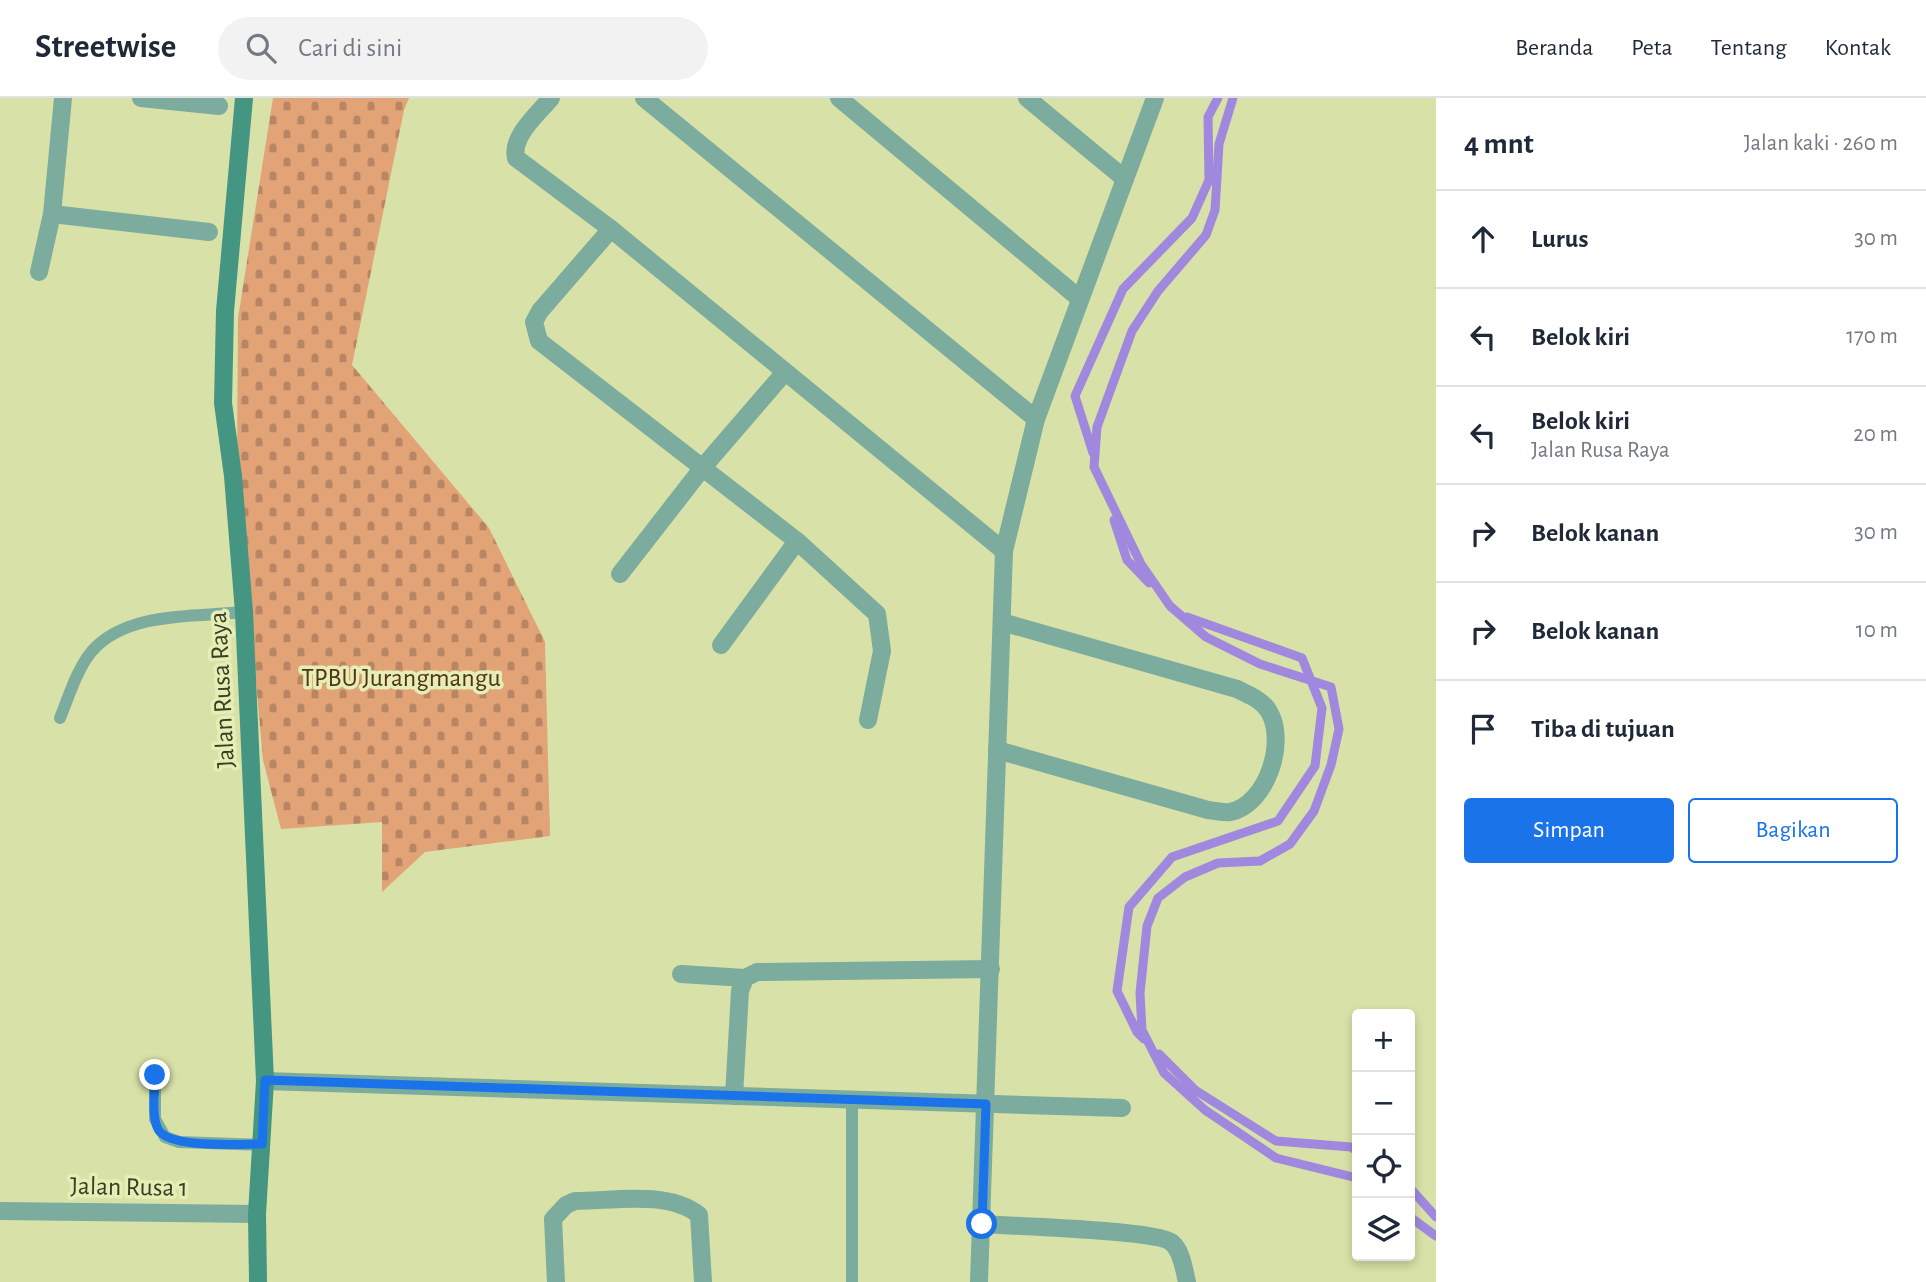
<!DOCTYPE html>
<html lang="id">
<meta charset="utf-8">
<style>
body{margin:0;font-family:"Alegreya Sans",sans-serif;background:#f2f2f3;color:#1f2937}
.controls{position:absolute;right:21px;bottom:21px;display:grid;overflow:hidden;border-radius:7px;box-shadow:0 4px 10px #0003}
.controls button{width:63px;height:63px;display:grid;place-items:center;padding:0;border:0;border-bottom:2px solid #e0e1e3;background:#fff;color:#1f2937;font:35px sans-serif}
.stop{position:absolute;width:21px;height:21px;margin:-16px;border:5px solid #1a73e8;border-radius:50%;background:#fff}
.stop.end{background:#1a73e8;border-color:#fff;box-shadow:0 2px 7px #0008}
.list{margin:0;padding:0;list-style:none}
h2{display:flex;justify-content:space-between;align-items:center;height:91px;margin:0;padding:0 28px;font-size:30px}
h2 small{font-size:23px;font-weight:400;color:#747a83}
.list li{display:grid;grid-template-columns:46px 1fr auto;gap:21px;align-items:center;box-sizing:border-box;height:98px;padding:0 28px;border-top:2px solid #e0e1e3}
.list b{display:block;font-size:26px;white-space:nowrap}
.list p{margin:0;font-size:23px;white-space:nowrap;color:#747a83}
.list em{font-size:23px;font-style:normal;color:#747a83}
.actions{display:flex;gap:14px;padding:21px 28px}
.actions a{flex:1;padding:16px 0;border:2px solid #1a73e8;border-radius:7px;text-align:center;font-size:24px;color:#1a73e8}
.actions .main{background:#1a73e8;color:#fff}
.icon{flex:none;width:38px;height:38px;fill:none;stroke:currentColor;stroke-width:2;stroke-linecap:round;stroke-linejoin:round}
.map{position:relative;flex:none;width:1436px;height:1184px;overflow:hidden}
header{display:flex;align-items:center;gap:42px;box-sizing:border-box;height:98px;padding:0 35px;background:#fff;border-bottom:2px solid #e0e1e3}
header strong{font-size:33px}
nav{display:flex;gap:38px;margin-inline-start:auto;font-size:24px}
.search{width:490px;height:63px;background:#f2f2f3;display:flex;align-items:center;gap:18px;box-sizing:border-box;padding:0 24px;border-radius:38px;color:#747a83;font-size:26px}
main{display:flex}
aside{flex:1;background:#fff}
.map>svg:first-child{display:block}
</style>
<header>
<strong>Streetwise</strong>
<div class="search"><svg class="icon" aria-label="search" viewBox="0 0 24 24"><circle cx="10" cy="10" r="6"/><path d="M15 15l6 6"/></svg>Cari di sini</div>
<nav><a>Beranda</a><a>Peta</a><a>Tentang</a><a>Kontak</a></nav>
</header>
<main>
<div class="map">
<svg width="1436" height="1184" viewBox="0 0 1436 1184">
<defs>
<pattern id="cemetery-stones" width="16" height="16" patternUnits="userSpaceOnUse" patternTransform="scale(1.75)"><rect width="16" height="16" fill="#e2a377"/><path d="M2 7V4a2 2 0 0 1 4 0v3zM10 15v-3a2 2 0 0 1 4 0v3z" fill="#b88662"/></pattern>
</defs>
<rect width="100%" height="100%" fill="#d8e1a7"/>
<polygon fill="url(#cemetery-stones)" points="273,0 409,0 404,12 352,267 489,430 545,544 550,738 425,754 382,794 382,724 281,731 263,662 237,372 238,220"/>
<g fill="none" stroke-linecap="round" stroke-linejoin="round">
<g stroke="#9f88de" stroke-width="9">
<polyline points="1233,0 1219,46 1215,112 1206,137 1158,193 1132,233 1097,329 1094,369 1141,466 1170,508 1206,539 1260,566 1331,589 1339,631 1331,667 1314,713 1290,746 1260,763 1218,765 1185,779 1158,800 1147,828 1140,895 1142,932 1164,975 1205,1012 1276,1060 1357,1080"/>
<polyline points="1093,355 1075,298 1123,191 1192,120 1209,82 1208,19 1218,0"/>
<polyline points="1114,422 1127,462 1149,485"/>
<polyline points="1144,941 1137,934 1117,893 1129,809 1172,759 1278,723 1315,668 1322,610 1302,560 1187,519"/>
<polyline points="1159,956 1195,992 1276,1043 1351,1049 1357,1053"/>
<polyline points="1410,1090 1436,1119"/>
<polyline points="1410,1119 1436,1138"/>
</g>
<g stroke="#7bac9e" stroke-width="12">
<path d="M60,620c9,-22 17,-49 32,-67 35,-40 104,-34 152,-39"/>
<polyline points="155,977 155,1021 165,1039 179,1044 262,1047"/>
<polyline points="852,1002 852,1184"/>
</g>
<g stroke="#7bac9e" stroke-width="18">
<polyline points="141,0 219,8"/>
<path d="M551,0c-13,16 -40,38 -35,60l95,71 393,322"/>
<polyline points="644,0 1036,321"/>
<polyline points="839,0 1080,201"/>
<polyline points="1027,0 1125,81"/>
<polyline points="52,116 209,134"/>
<polyline points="611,131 540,213 534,224 539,243 797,443 877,516 882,553 868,622"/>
<polyline points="39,174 52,116 63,0"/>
<polyline points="620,476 704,368 785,274"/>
<polyline points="721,547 797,443"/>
<path d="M997,652l211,60c7,1 16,3 22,2 37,-7 58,-72 38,-102 -7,-11 -20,-15 -31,-21l-235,-67"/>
<polyline points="681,876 745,880"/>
<polyline points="265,983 1122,1010"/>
<polyline points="734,998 740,893 745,880 757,874 991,871"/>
<polyline points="0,1113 257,1116"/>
<path d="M982,1126c30,2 173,6 189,18 11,8 13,28 16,40"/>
<path d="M556,1184l-3,-63 13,-14 9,-4c38,0 93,-11 124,14l4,67"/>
<polyline points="979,1184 1004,453 1036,321 1155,0"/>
</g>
<polyline stroke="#449581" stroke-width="18" points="244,0 225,213 223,305 233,378 244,514 265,983 257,1116 258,1184"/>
</g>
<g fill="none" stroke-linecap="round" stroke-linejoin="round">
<path stroke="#1a73e8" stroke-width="9" d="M155,977c0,15 -4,40 3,54 10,20 82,15 104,15l3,-64 721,24 -4,120"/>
</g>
<g text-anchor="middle" stroke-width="7" stroke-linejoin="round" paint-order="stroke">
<g font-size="26" fill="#55331a" stroke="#e5eeb4">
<text x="401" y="588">TPBU Jurangmangu</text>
</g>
<g font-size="26" fill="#3b3e27" stroke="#e5eeb4">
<text transform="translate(221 592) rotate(-93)" y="9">Jalan Rusa Raya</text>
<text transform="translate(129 1088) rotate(1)" y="9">Jalan Rusa 1</text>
</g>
</g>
</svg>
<div class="controls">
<button>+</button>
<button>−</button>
<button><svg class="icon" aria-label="locate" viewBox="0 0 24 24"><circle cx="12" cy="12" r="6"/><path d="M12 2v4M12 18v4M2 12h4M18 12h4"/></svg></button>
<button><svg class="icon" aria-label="layers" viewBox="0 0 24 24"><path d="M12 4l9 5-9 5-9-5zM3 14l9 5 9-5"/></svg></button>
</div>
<div class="stop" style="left:982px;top:1126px"></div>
<div class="stop end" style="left:155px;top:977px"></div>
</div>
<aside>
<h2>4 mnt<small>Jalan kaki · 260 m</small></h2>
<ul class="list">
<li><svg class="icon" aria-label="ahead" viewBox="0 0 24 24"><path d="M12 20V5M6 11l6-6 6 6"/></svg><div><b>Lurus</b></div><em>30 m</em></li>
<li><svg class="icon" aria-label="left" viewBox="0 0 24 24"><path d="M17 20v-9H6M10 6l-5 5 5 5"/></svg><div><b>Belok kiri</b></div><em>170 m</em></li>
<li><svg class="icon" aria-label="left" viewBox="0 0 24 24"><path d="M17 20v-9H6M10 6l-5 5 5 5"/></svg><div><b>Belok kiri</b><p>Jalan Rusa Raya</p></div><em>20 m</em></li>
<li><svg class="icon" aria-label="right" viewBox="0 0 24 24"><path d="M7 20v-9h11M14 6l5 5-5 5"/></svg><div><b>Belok kanan</b></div><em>30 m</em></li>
<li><svg class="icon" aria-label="right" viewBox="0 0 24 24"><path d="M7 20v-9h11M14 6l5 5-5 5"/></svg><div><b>Belok kanan</b></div><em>10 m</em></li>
<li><svg class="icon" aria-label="arrive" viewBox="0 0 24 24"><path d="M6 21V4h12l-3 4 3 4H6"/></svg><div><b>Tiba di tujuan</b></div></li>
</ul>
<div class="actions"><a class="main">Simpan</a><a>Bagikan</a></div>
</aside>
</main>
